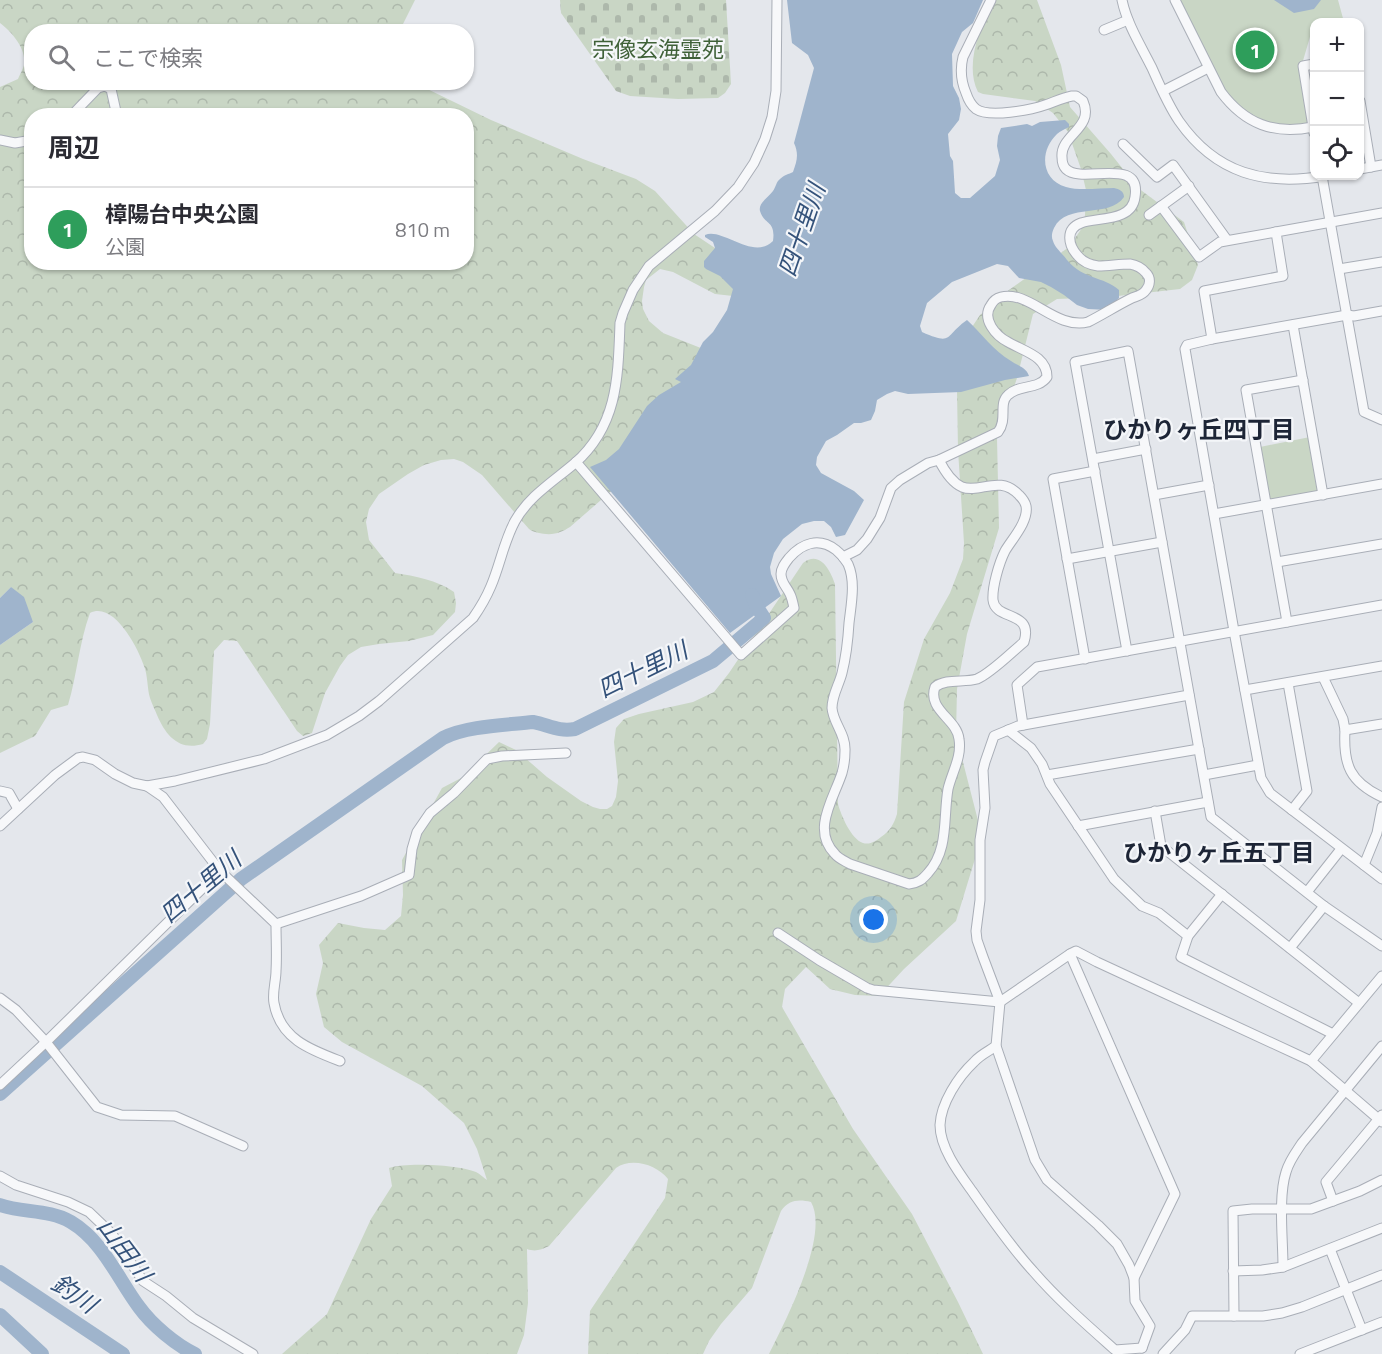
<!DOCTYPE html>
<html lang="ja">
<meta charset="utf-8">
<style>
body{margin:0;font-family:"Titillium Web","Noto Sans JP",sans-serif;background:#f7f7f7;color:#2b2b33}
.controls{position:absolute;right:18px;top:18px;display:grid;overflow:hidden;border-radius:12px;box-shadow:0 2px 4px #0004}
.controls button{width:54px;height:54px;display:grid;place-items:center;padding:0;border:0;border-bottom:2px solid #e1e1e2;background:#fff;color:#2b2b33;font:30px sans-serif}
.you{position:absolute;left:874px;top:920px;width:21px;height:21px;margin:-15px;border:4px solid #fff;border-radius:50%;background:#1a73e8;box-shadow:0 0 0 9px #1a73e833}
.badge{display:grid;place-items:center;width:39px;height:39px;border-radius:50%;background:#111827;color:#fff;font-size:20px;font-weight:700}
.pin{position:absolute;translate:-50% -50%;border:3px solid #fff;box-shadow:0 2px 6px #0006}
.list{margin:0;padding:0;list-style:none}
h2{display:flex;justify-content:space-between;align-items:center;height:78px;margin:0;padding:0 24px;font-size:26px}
h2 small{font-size:20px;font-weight:400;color:#7c7c81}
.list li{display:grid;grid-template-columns:39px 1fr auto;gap:18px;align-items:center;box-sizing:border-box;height:84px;padding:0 24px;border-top:2px solid #e1e1e2}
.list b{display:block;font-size:22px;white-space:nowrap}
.list p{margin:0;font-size:20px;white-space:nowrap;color:#7c7c81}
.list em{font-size:20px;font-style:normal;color:#7c7c81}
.icon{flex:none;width:33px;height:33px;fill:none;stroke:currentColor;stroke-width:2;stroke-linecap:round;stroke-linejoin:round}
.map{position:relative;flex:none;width:1382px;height:1354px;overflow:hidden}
.search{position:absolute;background:#fff;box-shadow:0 2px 4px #0004;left:24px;top:24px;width:450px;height:66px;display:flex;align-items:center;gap:15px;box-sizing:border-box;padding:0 21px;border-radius:24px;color:#7c7c81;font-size:22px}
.panel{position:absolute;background:#fff;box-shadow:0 2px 4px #0004;left:24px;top:108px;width:450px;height:162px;border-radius:24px}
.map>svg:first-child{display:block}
</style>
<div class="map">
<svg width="1382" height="1354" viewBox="0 0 1382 1354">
<defs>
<pattern id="forest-crowns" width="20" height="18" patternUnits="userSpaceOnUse" patternTransform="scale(1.5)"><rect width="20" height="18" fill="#c9d6c5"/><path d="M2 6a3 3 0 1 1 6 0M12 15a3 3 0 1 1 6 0" fill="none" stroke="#adb8ab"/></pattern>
<pattern id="cemetery-stones" width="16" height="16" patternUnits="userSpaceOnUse" patternTransform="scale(1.5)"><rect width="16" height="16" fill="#c9d6c5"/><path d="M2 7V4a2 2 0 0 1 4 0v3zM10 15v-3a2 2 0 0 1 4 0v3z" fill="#adb8ab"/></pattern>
</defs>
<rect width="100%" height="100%" fill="#e4e7ec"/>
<g fill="url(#forest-crowns)" fill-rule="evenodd">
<path d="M0,0h415l-12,24 -1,7 -370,1v50l383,1 76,37 92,39 53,20 19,12 39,43 21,14 22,18 -4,30 -18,-2 -42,-22 -13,-3 -14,11 -2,7 -2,14 1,8 6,12 14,12 78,31 -117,116 -54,47c-4,2 -6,4 -10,5 -8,4 -24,2 -31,-3l-47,-54 -19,-13 -9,-3 -13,1 -17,5 -16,9 -29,20 -10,15 -3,13 3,18 26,33c20,3 42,7 59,19l2,11 -1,9 -22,23 -24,6 -30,3 -18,3 -13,8 -8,11 -15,27 -13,40 -9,3 -6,-5 -60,-90 -13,-1 -10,11 -4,73 -3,15 -4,5c-24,7 -37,-8 -46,-29 -2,-5 -5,-11 -7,-17 -3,-10 -2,-22 -6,-32 -6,-18 -30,-65 -54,-53 -11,30 -13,62 -22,92l-17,5 -16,26 -35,17v-108l33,-23 -22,-35 -11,11v-511l18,-8c2,-5 5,-10 6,-14 3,-16 -13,-34 -24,-42zM32,116h434v146h-434z"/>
<path d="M991,0h46l24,65 9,42 41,47 27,34 46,34 14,43 -6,15 -12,9 -71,8 -52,2 -24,15 -16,64 -20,60 2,90 -32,106 -10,55 -1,46 26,101 -26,85 -52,48 -25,27 -24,-1 -25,-6 -24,-22 -21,22 -3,18 71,122 59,85 46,88 25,52h-214c16,-32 61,-119 42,-152 -13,-3 -22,-2 -30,9l-29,77 -31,36 -12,17 -6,13h-115l2,-43 75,-113 3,-19c-11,-14 -36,-22 -52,-11l-67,78c-8,4 -14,6 -22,3l1,54 -4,32 -7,19h-235l45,-40 44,-95 21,-33 -3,-18c18,-6 70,-3 87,4 4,2 8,6 11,8l-10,-31 -13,-26 -42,-37 -80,-44 -18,-15 -8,-33 7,-31 -4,-18 19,-22 26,5 21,2 16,-14 2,-21 -1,-35 40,-72 21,-11 36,-35 17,8 31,27 34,24 12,6 7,2h7l5,-3 4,-9 2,-16 -4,-39 2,-14 8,-9 15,-5 54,-12 21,-10 15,-19 74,-110c17,-13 27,7 32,21l3,220c3,11 13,35 25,39 7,2 13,-2 18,-6 9,-6 13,-13 16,-23l7,-112 20,-63 26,-46 13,-34 1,-16 -6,-93 -1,-59 5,-49 18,-27 29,-25 60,-43 13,-19 3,-13 1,-25 -5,-21 -13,-37 -15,-19 -18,-12 -52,-7 -5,-2c-14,-28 3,-64 13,-92z"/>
</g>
<polygon fill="url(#cemetery-stones)" points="560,0 726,0 731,84 725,93 718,98 678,99 630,96 616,91 561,13"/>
<g fill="#c9d6c5">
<polygon points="1178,0 1338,0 1344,22 1314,22 1314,30 1312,30 1300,71 1309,122 1307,124 1294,126 1267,123 1238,108 1222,89"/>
<polygon points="1310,437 1319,489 1317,492 1272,500 1269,498 1260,447"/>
</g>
<g fill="#9fb4cc">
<path d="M787,0h196l-10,23 -11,9 -10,22 1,32 6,12 2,11 -2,11 -11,14 2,22 3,5 2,32 6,5h9l25,-22 5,-16 -3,-14 1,-10 3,-8 26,-4 5,2 8,-4 25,-2 4,4v3c-4,2 -9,4 -12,7 -18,17 -16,46 9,53 13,4 34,1 48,1 5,1 10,3 10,9 -15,22 -57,5 -70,31 -2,4 -3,9 -1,13 2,7 10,13 14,19 17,20 36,16 52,30v8l-11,12 -20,-1 -11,-4 -13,-10 -13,-8 -10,-5 -22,-4 -11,-12 -11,-2 -45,18 -25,21 -7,23 2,6c32,14 22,4 45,-12 15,14 26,30 44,41 7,5 15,6 18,15l-24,4 -44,12 -53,2 -13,-3 -8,3 -10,6 -2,11 -4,9 -10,3h-7l-17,12 -11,6 -9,16 -1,8 5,8 33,18 10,9 -19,35 -9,2 -5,-10 -7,-6h-10l-12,3 -19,15 -9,14 -4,14 1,7 10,22 -51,37 -140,-166 16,-7 13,-11 28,-43 12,-11 22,-13 -6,-3 16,-14 12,-23 10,-10 14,-22 6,-21 -13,-13 -14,-7 -2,-2v-6l11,-13 -2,-6 -8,-5v-2c17,-8 48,26 68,6 3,-21 -9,-16 -13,-30 -2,-8 9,-14 13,-20 3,-4 3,-9 7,-12 4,-4 9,-5 13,-7 4,-11 6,-18 1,-29l20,-75 -6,-13 -16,-12z"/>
<polygon points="1274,0 1321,0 1314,9 1294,13"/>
<polygon points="11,587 24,597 33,622 0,645 0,598"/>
</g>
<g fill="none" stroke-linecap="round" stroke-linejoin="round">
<g stroke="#9fb4cc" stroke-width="14">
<path d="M0,1094l241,-215 202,-141c23,-12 64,-13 90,-16 16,3 25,10 42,7l138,-68 51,-43 -7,-11 -5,-12"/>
<path d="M0,1205c23,8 49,4 71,17 32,19 47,57 68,85 13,18 37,38 56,47"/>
<polyline points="0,1272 123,1354"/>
<polyline points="0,1315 42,1354"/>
</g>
<g stroke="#a9aeb7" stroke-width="11">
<g id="minor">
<path d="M1122,0c5,24 19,46 30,68 8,18 16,37 27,53 37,53 86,65 146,55"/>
<path d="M1175,0l46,92c24,32 53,43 92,35"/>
<polyline points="1104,30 1128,20"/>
<polyline points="1314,64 1303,66 1314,133"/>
<polyline points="1163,91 1208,68"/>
<polyline points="1360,101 1371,167"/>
<polyline points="71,116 98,88 105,86 111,89 117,116"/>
<polyline points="0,140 15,143 32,140"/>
<polyline points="1123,144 1157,177 1173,165 1227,240"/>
<polyline points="1360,169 1382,165"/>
<polyline points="1322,176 1364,412 1382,420"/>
<polyline points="1161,206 1199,257 1220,242 1276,232"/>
<polyline points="1149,215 1189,186"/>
<polyline points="1339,269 1382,262"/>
<polyline points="1382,311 1354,316 1347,315 1212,339 1187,345 1185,349 1234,631 1261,778 1270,793 1382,879"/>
<polyline points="1293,325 1323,495"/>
<polyline points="1212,339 1204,291 1283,276 1276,232 1382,213"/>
<polyline points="1093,459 1146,449"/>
<path d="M576,462l165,193 53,-47c-1,-5 -2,-10 -4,-14 -3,-7 -9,-11 -9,-20 0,-6 4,-11 8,-16 13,-15 30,-21 47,-8 5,4 9,9 12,14 8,18 3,41 1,59 -1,17 -3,34 -7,50 -3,12 -10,22 -10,35 1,15 14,26 13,43 0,7 -1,15 -3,22 -8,25 -31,57 -7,81 4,5 10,7 15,10l59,20c9,-1 13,-4 19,-11 21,-23 15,-55 20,-84 4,-17 14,-32 11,-50 -2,-20 -32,-29 -24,-52 12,-9 28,-4 42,-8 13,-5 35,-27 47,-37 10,-32 -29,-21 -31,-42 -1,-13 6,-37 12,-49 7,-12 24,-30 21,-45 -1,-4 -4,-8 -7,-11 -20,-21 -39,-1 -57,-8 -11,-5 -18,-17 -23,-27"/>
<polyline points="1154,495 1209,485"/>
<polyline points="1214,514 1382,484"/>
<path d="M843,557l14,-7 10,-11 13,-21 11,-30 9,-8 28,-17 11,-3 59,-28c10,-13 0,-28 10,-37 11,-11 30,-5 39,-18 0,-21 -24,-26 -39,-35 -12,-6 -27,-23 -17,-37 2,-4 6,-7 10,-8 29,-7 54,33 87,25 14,-7 28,-16 42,-23 6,-3 12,-3 16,-9 4,-5 5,-12 0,-17 -4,-5 -10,-8 -16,-9 -11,0 -21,2 -32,2 -7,-1 -15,-4 -20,-10 -10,-11 -13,-27 3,-33 17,-6 51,-1 54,-26 7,-42 -53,-12 -69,-28 -3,-3 -4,-8 -4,-12 -2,-22 33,-29 21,-56l-7,-5h-4c-10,2 -18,6 -27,9 -14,5 -56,13 -69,4 -5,-4 -8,-10 -10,-16 -5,-12 -6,-24 -3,-36l28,-57"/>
<polyline points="1067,559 1162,542"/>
<polyline points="1277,562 1382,544"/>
<polyline points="1287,622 1246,390 1303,380"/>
<polyline points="1127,651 1075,362 1128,351 1211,817 1324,906 1382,946"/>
<polyline points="1085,659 1053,479 1095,471"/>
<polyline points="1323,677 1343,719 1345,730 1382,724"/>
<polyline points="1288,683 1307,791 1292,810"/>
<polyline points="1245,690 1382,666"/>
<polyline points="1023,725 1017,685 1037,667 1382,605"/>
<polyline points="1008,730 1031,748 1042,764 1050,784 1114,879 1142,906 1159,913 1188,936"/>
<path d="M1345,730c-2,35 5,52 37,67"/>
<polyline points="1047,775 1199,749"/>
<polyline points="1204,775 1258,765"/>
<path d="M147,786l16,11 57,74 56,53c0,16 1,31 0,47 0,10 -4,22 -2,32 6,36 37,47 66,58"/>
<polyline points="0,791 9,793 18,809"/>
<polyline points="1155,811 1161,846 1359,1003"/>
<path d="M0,826l55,-51 23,-17 5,-1 12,3 20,14 18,9 14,3 28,-5 89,-22 63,-24 32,-19 20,-15 94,-83c7,-10 13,-20 18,-32 9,-21 13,-45 24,-65 14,-25 39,-40 60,-58 43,-38 43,-86 45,-140l3,-10 10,-23 16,-24 66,-55 23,-24 16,-24 11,-24 7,-22 4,-26 1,-91"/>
<polyline points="1078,826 1208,802"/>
<polyline points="1364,865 1377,833 1382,807"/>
<polyline points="1307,892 1341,849"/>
<polyline points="1222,894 1188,936 1181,957 1333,1034"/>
<polyline points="276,924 361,896 409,875 412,849 417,832 430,813 454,793 487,759 502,756 566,753"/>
<polyline points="778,933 819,960 867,988 873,990 1000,1002 1070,954 1076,951 1097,962 1311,1061 1382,1122"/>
<polyline points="1290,948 1324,906"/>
<polyline points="1070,954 1175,1194 1134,1278"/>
<polyline points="0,998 16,1010 46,1042 97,1107 121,1115 175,1116 243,1146"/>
<path d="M996,1046c-7,5 -16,9 -22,16 -16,15 -33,41 -34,63 0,23 19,48 32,66 19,27 38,55 61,80 25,29 54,54 82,79l27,-2"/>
<polyline points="1311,1061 1382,976"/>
<polyline points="0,1085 46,1042 220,871"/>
<polyline points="0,1176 16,1185 68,1202 89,1212 112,1234 143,1281 166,1296 193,1318 253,1354"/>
<polyline points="1333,1201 1326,1182 1382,1115"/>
<polyline points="1330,1249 1362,1330"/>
<path d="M1283,1267c0,-28 -5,-70 3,-95 3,-11 10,-20 16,-29l80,-97"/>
<polyline points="1233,1271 1262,1270 1283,1267 1382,1228"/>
<polyline points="1234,1316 1233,1211 1252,1209 1311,1209 1360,1191 1382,1180"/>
<polyline points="1142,1348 1150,1326 1135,1301 1134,1278 1129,1265 1117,1244 1098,1225 1047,1180 1035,1160 996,1046 1000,1002 983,957 977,940 976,931 980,900 980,840 985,808 983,770 985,762 994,736 1018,726 1189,695"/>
<polyline points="1163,1354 1185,1330 1192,1316 1263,1316 1282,1313 1302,1307 1382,1275"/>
<polyline points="1300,1354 1382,1322"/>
</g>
</g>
<use href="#minor" stroke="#f7f8fa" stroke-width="9"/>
</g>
<g text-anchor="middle" stroke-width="4.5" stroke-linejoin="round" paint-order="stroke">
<g font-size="22" fill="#3f6138" stroke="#f4f6f9">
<text x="658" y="57">宗像玄海霊苑</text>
</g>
<g font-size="24" font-style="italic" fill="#34527a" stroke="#f4f6f9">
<text transform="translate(802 230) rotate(-71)" y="8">四十里川</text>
<text transform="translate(643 670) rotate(-26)" y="8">四十里川</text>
<text transform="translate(201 887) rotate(-40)" y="8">四十里川</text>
<text transform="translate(124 1250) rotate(53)" y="8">山田川</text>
<text transform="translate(74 1294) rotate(34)" y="8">釣川</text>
</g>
<g font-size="24" font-weight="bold" fill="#1d2536" stroke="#f4f6f9">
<text x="1199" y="438">ひかりヶ丘四丁目</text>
<text x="1219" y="861">ひかりヶ丘五丁目</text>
</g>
</g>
</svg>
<div class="controls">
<button>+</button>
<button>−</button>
<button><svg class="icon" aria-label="locate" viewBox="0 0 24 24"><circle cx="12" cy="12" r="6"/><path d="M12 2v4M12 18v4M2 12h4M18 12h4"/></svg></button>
</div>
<div class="you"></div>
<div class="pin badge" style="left:1255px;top:50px;background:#2e9e5b">1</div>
<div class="search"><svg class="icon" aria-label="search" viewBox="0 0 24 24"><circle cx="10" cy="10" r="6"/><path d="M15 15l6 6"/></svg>ここで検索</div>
<section class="panel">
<h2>周辺<small></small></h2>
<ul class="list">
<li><span class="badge" style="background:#2e9e5b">1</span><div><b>樟陽台中央公園</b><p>公園</p></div><em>810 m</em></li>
</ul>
</section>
</div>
